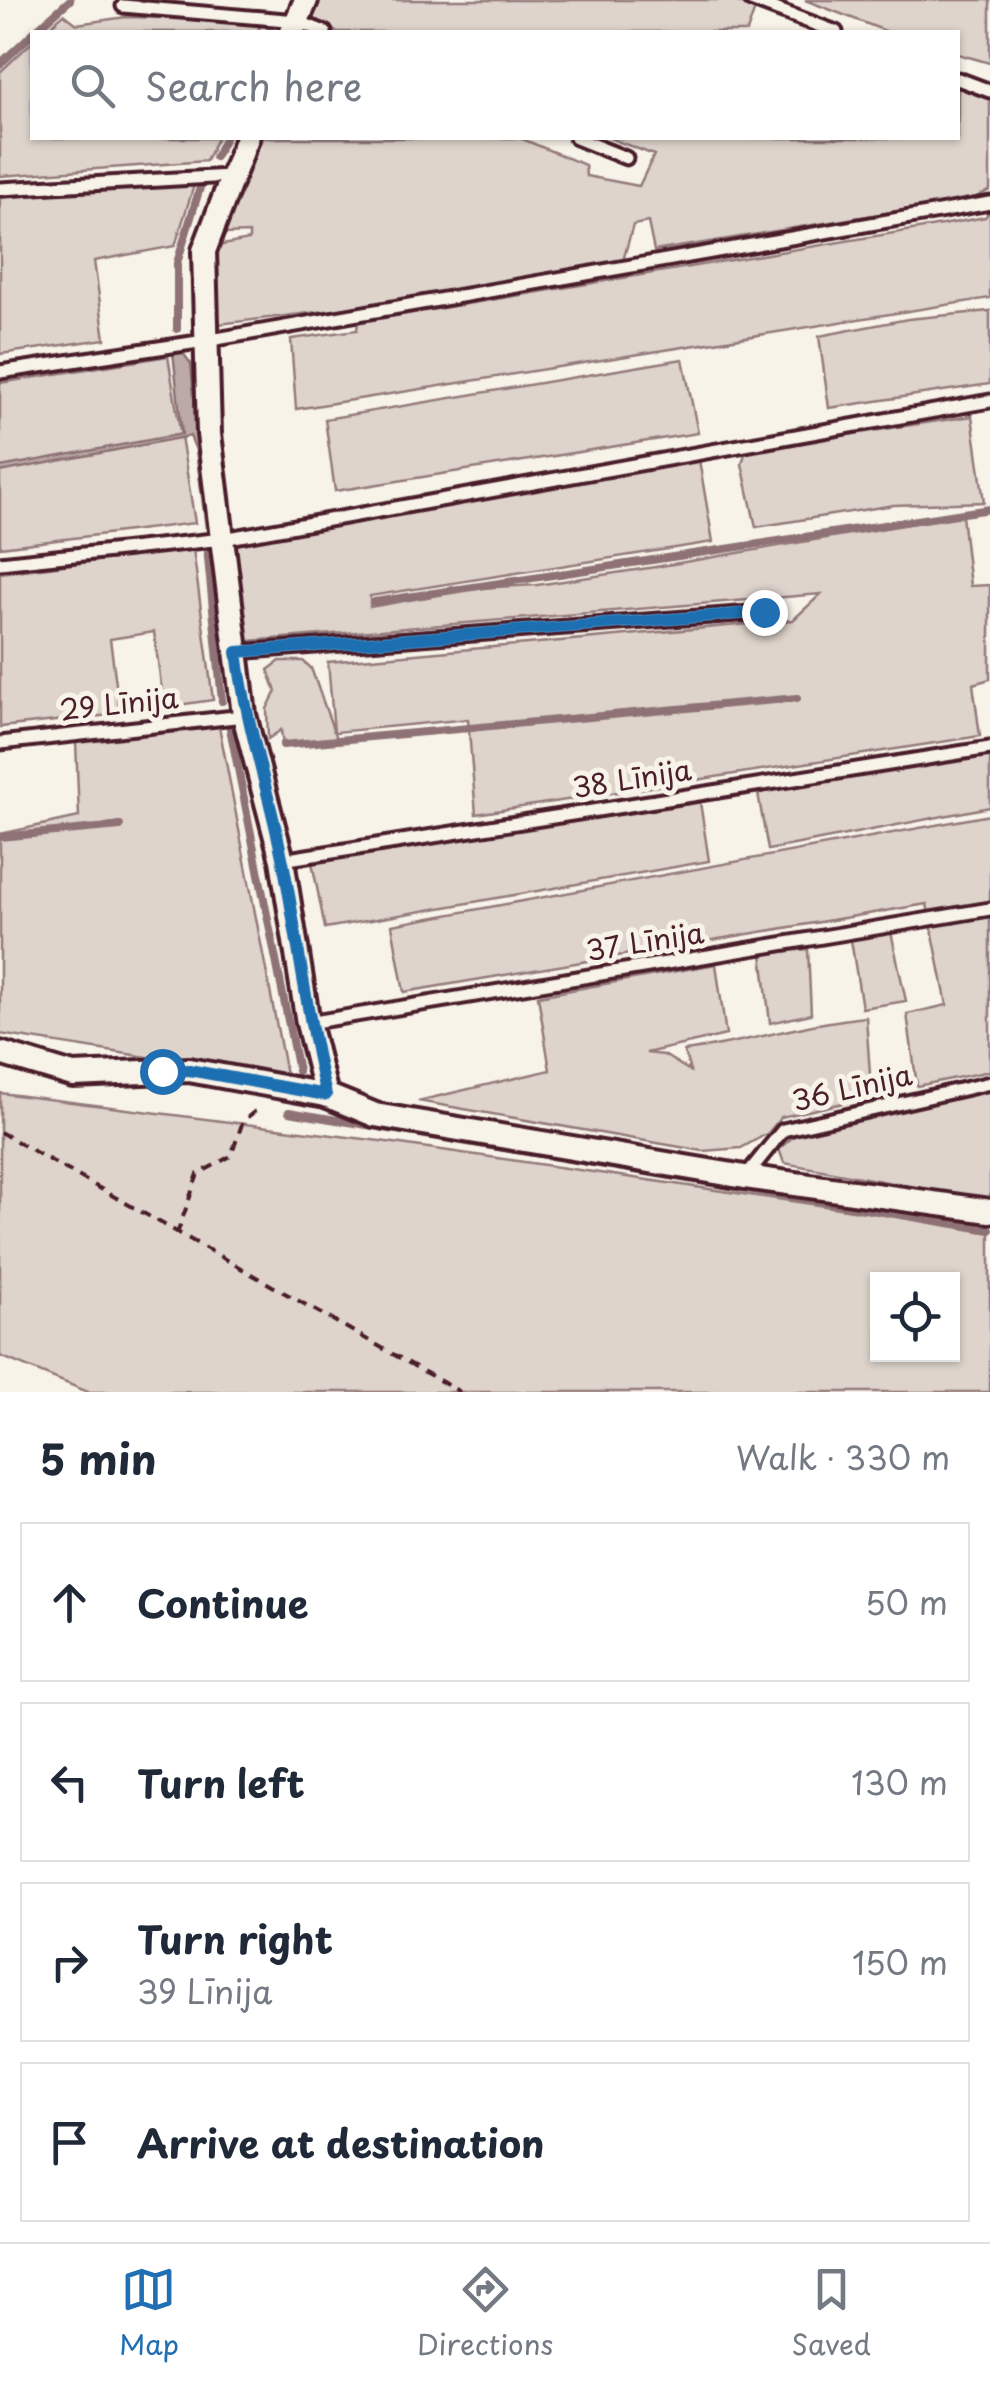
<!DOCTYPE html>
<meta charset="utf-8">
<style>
body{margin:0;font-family:"Playpen Sans",sans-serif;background:#f2f2f3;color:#1f2937}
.controls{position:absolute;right:30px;bottom:30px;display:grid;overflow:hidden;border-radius:0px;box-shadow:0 2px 8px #0004}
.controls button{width:90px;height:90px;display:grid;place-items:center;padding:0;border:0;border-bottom:2px solid #e0e1e3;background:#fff;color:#1f2937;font:50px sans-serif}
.stop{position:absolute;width:30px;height:30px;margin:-22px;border:8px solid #1f6fb2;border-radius:50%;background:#fff}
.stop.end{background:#1f6fb2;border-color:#fff;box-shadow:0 2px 10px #0008}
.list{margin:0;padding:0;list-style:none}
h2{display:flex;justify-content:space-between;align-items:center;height:130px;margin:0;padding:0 40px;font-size:42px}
h2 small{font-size:32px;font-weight:400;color:#747a83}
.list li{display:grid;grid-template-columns:65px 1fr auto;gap:30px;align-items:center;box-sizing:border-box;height:160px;margin:0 20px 20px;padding:0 20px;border:2px solid #e0e1e3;border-radius:0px}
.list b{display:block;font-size:38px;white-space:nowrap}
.list p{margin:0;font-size:32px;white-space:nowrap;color:#747a83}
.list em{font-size:32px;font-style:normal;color:#747a83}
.icon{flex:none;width:55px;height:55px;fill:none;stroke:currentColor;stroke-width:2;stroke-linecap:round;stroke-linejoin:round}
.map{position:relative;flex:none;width:990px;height:1392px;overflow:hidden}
.search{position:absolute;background:#fff;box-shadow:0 2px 8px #0004;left:30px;right:30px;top:30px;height:110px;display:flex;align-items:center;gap:25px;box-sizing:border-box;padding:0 35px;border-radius:0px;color:#747a83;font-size:38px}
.sheet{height:850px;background:#fff}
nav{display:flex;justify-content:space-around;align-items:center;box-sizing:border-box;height:140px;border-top:2px solid #e0e1e3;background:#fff;font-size:28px;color:#747a83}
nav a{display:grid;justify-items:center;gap:5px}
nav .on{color:#1f6fb2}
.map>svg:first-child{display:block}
</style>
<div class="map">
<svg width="990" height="1392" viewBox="0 0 990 1392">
<rect width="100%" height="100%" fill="#f7f3e8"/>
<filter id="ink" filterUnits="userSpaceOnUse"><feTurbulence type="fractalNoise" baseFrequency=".01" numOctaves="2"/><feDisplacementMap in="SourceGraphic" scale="20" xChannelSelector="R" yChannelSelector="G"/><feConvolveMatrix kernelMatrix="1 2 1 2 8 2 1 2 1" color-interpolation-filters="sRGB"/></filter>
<g filter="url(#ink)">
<g fill="#ded4cc" stroke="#947a7c" stroke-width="2.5" fill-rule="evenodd">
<polygon points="317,0 732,0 755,9 747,32 337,32 308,22"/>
<polygon points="805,0 990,0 990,63 958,54 958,32 888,32"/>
<polygon points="64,14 77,24 126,17 262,21 258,32 43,32"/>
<polygon points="32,42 32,138 217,138 206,161 0,176 0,72"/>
<polygon points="958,77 990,87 990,190 972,199 654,251 648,222 633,225 623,261 351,308 219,324 211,302 212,247 249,240 249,233 224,234 262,138 520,138 585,165 586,176 639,186 654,155 609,138 958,138"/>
<polygon points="195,182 175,246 94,261 105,339 0,354 0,198"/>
<polygon points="990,211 990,298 296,409 291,339 357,330 358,322 942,225 985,217"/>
<polygon points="990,311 990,384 829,408 819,336 908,319"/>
<polygon points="168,356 195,523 0,547 0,383"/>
<polygon points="683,359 698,433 335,491 325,419"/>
<polygon points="972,416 984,502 894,505 756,527 742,464 746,450"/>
<polygon points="699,460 713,542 370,596 370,607 477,588 537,585 655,567 962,515 970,586 990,585 990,679 973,684 980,736 476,814 468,719 335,732 337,740 283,745 281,730 268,739 267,709 276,691 268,670 280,661 303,661 311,668 334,732 328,662 793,620 821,594 248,641 244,633 234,542"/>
<polygon points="193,549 213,700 164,707 154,632 110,639 120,714 0,727 0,573"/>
<polygon points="219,726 287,1079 0,1034 0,834 79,817 76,742"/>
<polygon points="990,755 990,807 768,850 758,793"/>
<polygon points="700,802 709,861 325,928 312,862"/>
<polygon points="990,815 990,1071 917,1086 907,1014 947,1005 927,904 404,992 392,925"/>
<polygon points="891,932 906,1001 862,1008 851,940"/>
<polygon points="808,949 811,1014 770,1023 762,954"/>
<path d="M716,964l10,71 -80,18 18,2 26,16 -6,-20c62,-8 120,-28 182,-34l5,71 -10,11 -80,18 -13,16 -27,15 -38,3 -285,-50 132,-31 -12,-74z"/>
<polygon points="990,1088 990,1201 784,1163 779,1149 804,1127"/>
<path d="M0,1093l380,48 610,89v162h-902l-88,-36zM878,1280h74v74h-74z"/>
</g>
<polygon fill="#bcaaa7" stroke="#8e7275" stroke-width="2.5" points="173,352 183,353 191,364 206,528 196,450 190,436 0,472 0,467 182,434"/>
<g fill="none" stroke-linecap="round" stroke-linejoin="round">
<g stroke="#8e7275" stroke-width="8">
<polyline points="34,32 70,0"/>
<polyline points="269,32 271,26"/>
<polyline points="0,64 32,34"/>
<polyline points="215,157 225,138"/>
<polyline points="177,329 177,263 202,181"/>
<polyline points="207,548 222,701"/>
<polyline points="374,602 990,509"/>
<polyline points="229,723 298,1071"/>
<polyline points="283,745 797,698"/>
<polyline points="0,837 120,826"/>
<polyline points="289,1112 990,1230"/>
</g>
<g stroke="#4a1f2b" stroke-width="19">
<g id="lane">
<polyline points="751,0 836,32"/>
<polyline points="123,6 297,21 325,32"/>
<polyline points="958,79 990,91"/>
<polyline points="576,138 626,158"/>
<polyline points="0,189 230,176"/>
<polyline points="0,372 205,341 990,203"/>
<polyline points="0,563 223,539 990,401"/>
<polyline points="237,652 764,612"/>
<polyline points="0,743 244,716"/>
<polyline points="282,860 990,748"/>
<polyline points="308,1023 990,909"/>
<polyline points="745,1177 783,1130 990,1083"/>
</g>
</g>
<g stroke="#4a1f2b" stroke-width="30">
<g id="street">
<polyline points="292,32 306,0"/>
<polyline points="247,138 204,251 209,434 244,715 282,860 308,1023 326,1095"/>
<polyline points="0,1053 73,1075 189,1070 326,1095 375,1115 745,1177 990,1211"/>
</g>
</g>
<g stroke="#4a1f2b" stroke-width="4" stroke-dasharray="10 8" stroke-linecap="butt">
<polyline points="0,1132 460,1392"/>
<polyline points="177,1234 198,1174 231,1156 243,1121 260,1107"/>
</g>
<use href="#lane" stroke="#f7f3e8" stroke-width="11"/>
<use href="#street" stroke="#f7f3e8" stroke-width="22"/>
</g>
</g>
<g fill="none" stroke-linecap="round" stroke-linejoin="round" filter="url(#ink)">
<path stroke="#1f6fb2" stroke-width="12" d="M162,1071l27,-1 137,25c-19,-77 -28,-155 -43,-233 -14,-71 -37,-137 -46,-210l527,-40"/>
</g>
<g text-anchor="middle" stroke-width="10" stroke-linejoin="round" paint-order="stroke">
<g font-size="28" fill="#4a1f2b" stroke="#f7f3e8">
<text transform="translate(119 704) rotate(-6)" y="10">29 Līnija</text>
<text transform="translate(632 779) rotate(-9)" y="10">38 Līnija</text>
<text transform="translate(645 942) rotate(-9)" y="10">37 Līnija</text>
<text transform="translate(852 1088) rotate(-13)" y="10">36 Līnija</text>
</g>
</g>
</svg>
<div class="controls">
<button><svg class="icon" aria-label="locate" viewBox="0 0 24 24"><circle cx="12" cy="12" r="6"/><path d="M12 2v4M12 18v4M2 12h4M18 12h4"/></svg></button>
</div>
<div class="stop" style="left:162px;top:1071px"></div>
<div class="stop end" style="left:764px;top:612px"></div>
<div class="search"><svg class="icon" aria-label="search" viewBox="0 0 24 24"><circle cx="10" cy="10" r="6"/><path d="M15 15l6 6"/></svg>Search here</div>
</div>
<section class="sheet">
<h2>5 min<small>Walk · 330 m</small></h2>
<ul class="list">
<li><svg class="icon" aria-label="ahead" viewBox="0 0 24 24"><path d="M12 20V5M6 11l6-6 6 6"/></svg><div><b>Continue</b></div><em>50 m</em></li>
<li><svg class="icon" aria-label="left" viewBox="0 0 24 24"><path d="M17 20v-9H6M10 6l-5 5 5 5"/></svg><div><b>Turn left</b></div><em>130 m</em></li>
<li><svg class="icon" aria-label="right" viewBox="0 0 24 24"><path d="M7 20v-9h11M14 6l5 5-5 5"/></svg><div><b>Turn right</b><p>39 Līnija</p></div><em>150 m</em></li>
<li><svg class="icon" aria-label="arrive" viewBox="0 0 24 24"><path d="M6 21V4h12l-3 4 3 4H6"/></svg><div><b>Arrive at destination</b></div></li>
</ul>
</section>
<nav>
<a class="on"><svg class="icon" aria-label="map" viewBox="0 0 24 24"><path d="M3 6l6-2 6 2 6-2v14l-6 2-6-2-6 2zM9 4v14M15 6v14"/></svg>Map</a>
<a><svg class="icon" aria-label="directions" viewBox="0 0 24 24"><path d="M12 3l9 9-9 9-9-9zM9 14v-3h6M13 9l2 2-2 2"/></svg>Directions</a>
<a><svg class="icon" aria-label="saved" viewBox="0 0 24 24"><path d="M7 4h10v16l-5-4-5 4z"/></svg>Saved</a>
</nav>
